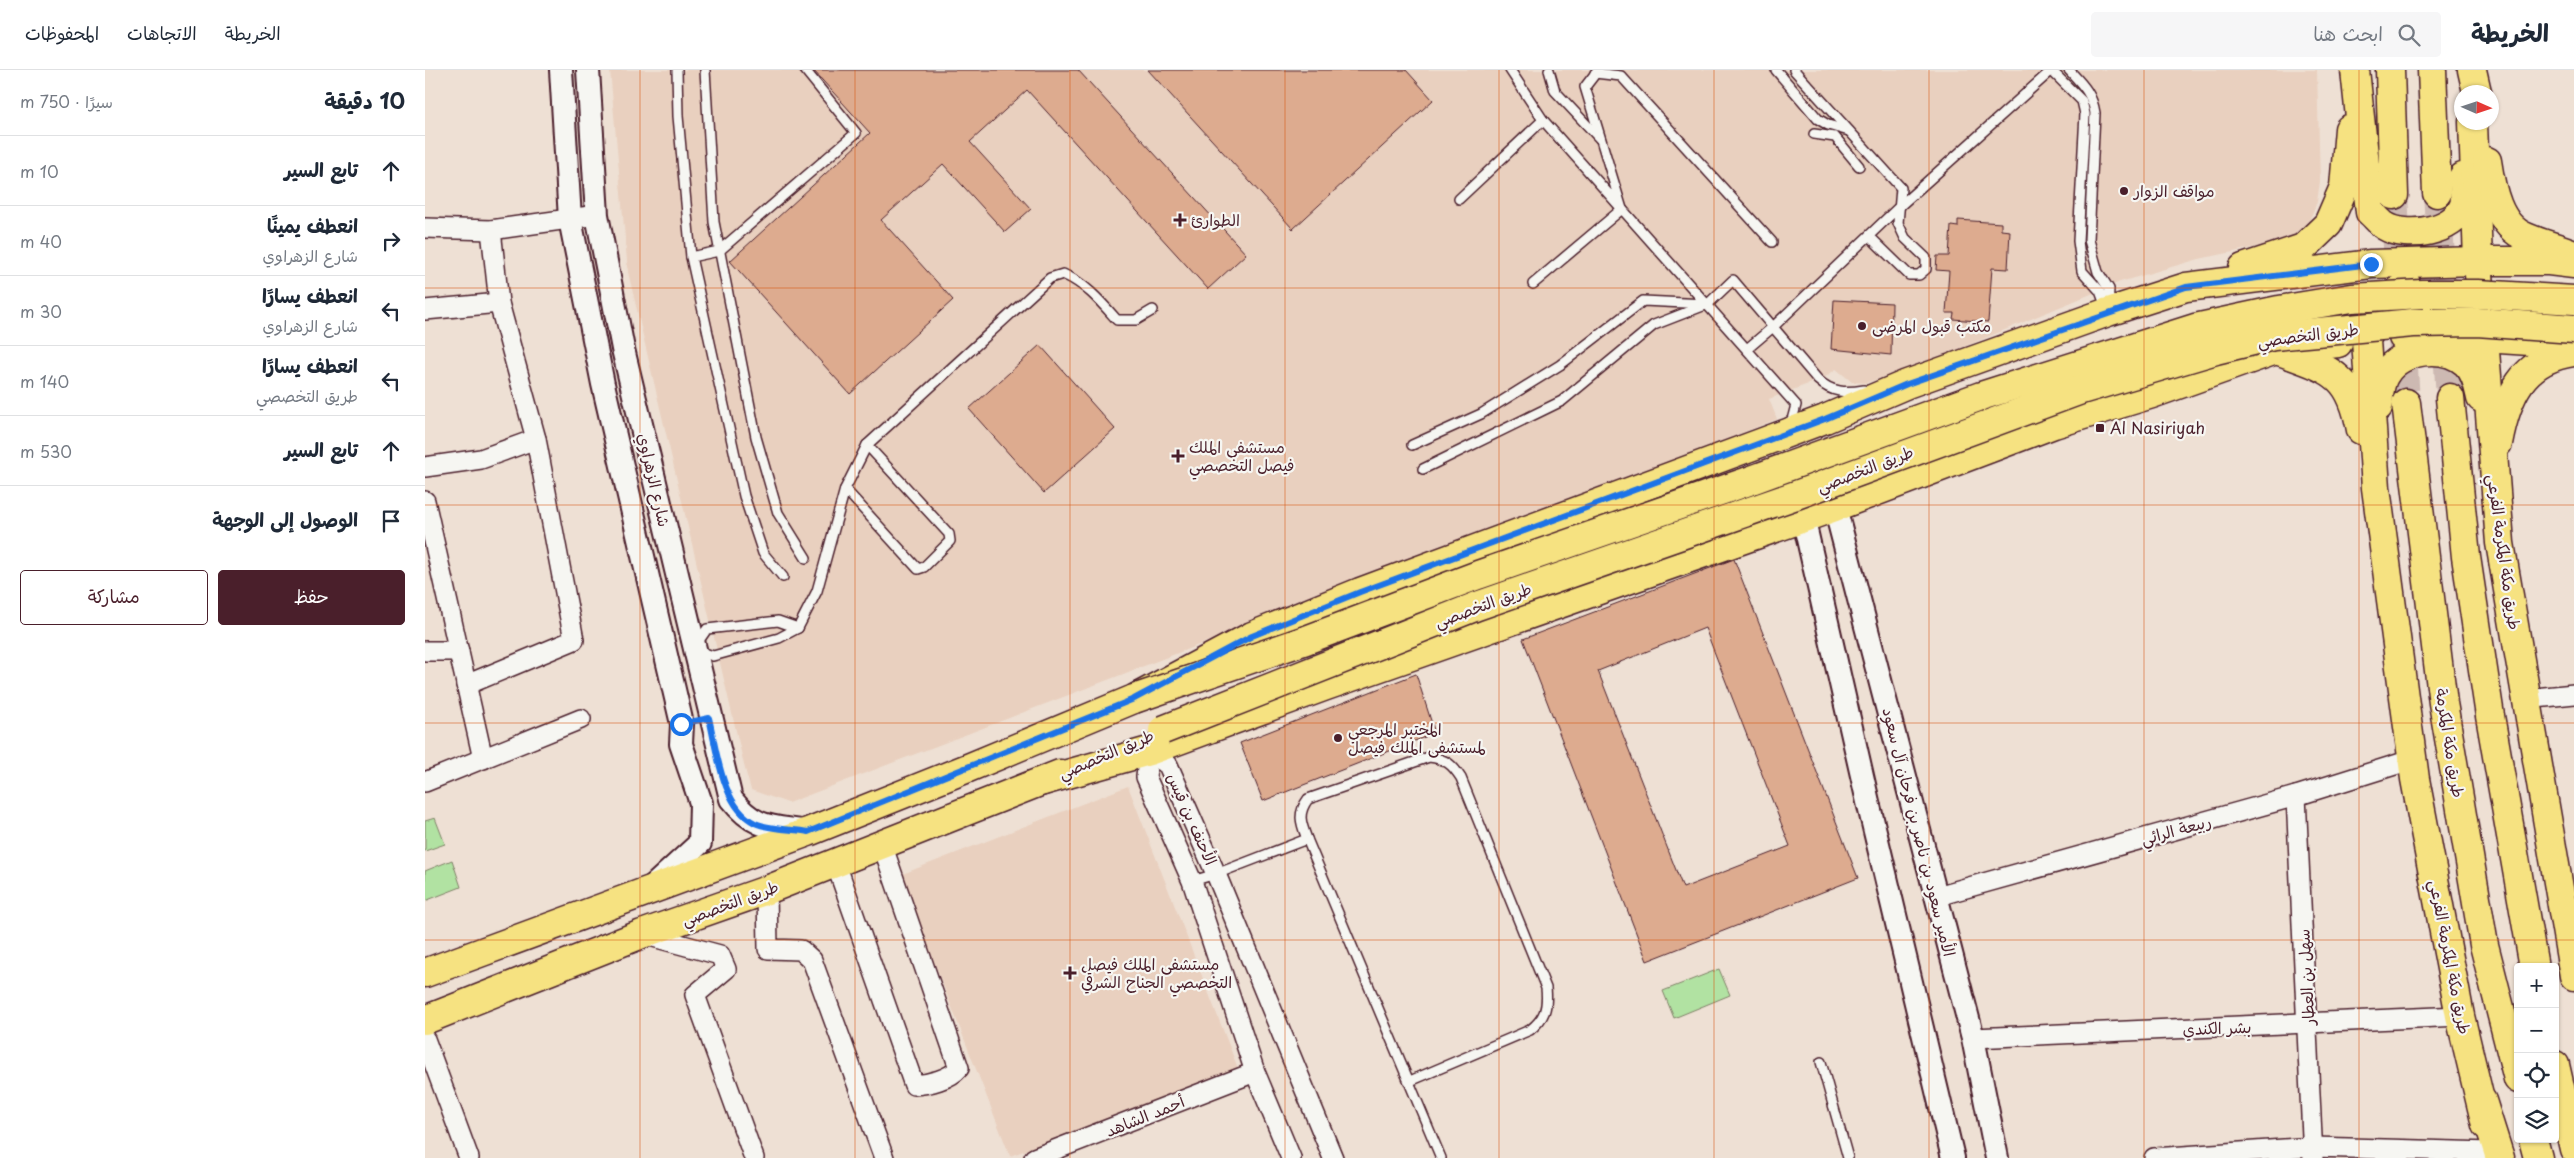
<!DOCTYPE html>
<html lang="ar">
<meta charset="utf-8">
<style>
body{margin:0;font-family:"Playpen Sans","Playpen Sans Arabic",sans-serif;background:#f6f6f7;color:#1f2937;direction:rtl}
.controls{position:absolute;right:15px;bottom:15px;display:grid;overflow:hidden;border-radius:5px;box-shadow:0 1px 4px #0004}
.controls button{width:45px;height:45px;display:grid;place-items:center;padding:0;border:0;border-bottom:1px solid #e0e1e3;background:#fff;color:#1f2937;font:25px sans-serif}
.compass{position:absolute;left:2029px;top:15px;width:45px;height:45px;border-radius:50%;background:#fff;box-shadow:0 1px 4px #0004;rotate:93deg}
.stop{position:absolute;width:15px;height:15px;margin:-11px;border:4px solid #1a73e8;border-radius:50%;background:#fff}
.stop.end{background:#1a73e8;border-color:#fff;box-shadow:0 1px 5px #0008}
.list{margin:0;padding:0;list-style:none}
h2{display:flex;justify-content:space-between;align-items:center;height:65px;margin:0;padding:0 20px;font-size:21px}
h2 small{font-size:16px;font-weight:400;color:#747a83}
.list li{display:grid;grid-template-columns:32px 1fr auto;gap:15px;align-items:center;box-sizing:border-box;height:70px;padding:0 20px;border-top:1px solid #e0e1e3}
.list b{display:block;font-size:19px;white-space:nowrap}
.list p{margin:0;font-size:16px;white-space:nowrap;color:#747a83}
.list em{font-size:16px;font-style:normal;color:#747a83}
.actions{display:flex;gap:10px;padding:15px 20px}
.actions a{flex:1;padding:11px 0;border:1px solid #4a1f2b;border-radius:5px;text-align:center;font-size:18px;color:#4a1f2b}
.actions .main{background:#4a1f2b;color:#fff}
.icon{flex:none;width:28px;height:28px;fill:none;stroke:currentColor;stroke-width:2;stroke-linecap:round;stroke-linejoin:round}
.map{position:relative;flex:none;width:2149px;height:1088px;overflow:hidden;direction:ltr}
header{display:flex;align-items:center;gap:30px;box-sizing:border-box;height:70px;padding:0 25px;background:#fff;border-bottom:1px solid #e0e1e3}
header strong{font-size:24px}
nav{display:flex;gap:28px;margin-inline-start:auto;font-size:18px}
.search{width:350px;height:45px;background:#f6f6f7;display:flex;align-items:center;gap:12px;box-sizing:border-box;padding:0 18px;border-radius:5px;color:#747a83;font-size:19px}
main{display:flex}
aside{flex:1;background:#fff}
.map>svg:first-child{display:block}
</style>
<header>
<strong>الخريطة</strong>
<div class="search"><svg class="icon" aria-label="search" viewBox="0 0 24 24"><circle cx="10" cy="10" r="6"/><path d="M15 15l6 6"/></svg>ابحث هنا</div>
<nav><a>الخريطة</a><a>الاتجاهات</a><a>المحفوظات</a></nav>
</header>
<main>
<div class="map">
<svg width="2149" height="1088" viewBox="0 0 2149 1088">
<rect width="100%" height="100%" fill="#eee0d4"/>
<filter id="ink" filterUnits="userSpaceOnUse"><feTurbulence type="fractalNoise" baseFrequency=".02" numOctaves="2"/><feDisplacementMap in="SourceGraphic" scale="10" xChannelSelector="R" yChannelSelector="G"/><feConvolveMatrix kernelMatrix="1 2 1 2 8 2 1 2 1" color-interpolation-filters="sRGB"/></filter>
<g filter="url(#ink)">
<g fill="#e9d0bf">
<polygon points="185,0 1892,0 1895,111 1892,132 1882,156 1866,170 1774,189 1695,212 1510,289 1454,309 1440,313 1427,312 1411,299 1399,308 1344,329 1352,349 1169,423 363,733 326,720 320,699 203,202"/>
<polygon points="703,716 814,1001 585,1086 475,805"/>
</g>
<g fill="#b1e2a2" stroke="#7e8066">
<polygon points="10,748 20,774 0,781 0,751"/>
<polygon points="27,790 36,817 0,831 0,801"/>
<polygon points="1294,899 1305,925 1249,948 1238,921"/>
</g>
<g fill="#ddab8f" stroke="#4a1f2b" fill-rule="evenodd">
<polygon points="388,0 653,0 821,184 783,219 602,20 545,72 606,139 580,162 518,94 456,150 528,230 425,324 305,191 445,63"/>
<polygon points="723,0 981,0 1008,30 868,159"/>
<polygon points="1533,150 1576,153 1576,160 1585,161 1583,199 1567,198 1563,252 1528,249 1529,243 1521,243 1524,201 1511,200 1512,186 1524,186 1526,156 1533,157"/>
<polygon points="1409,230 1467,233 1466,285 1406,279"/>
<polygon points="615,275 690,359 619,423 544,339"/>
<path d="M1309,489l124,319 -211,83 -124,-322zM1280,558l85,218 -107,42 -85,-217z"/>
<polygon points="991,604 1010,663 838,731 815,673"/>
</g>
<g fill="none" stroke-linecap="round" stroke-linejoin="round">
<g stroke="#cdb9b2" stroke-width="28" stroke-dasharray="28 14" stroke-linecap="butt">
<polyline points="2012,123 2025,328"/>
<polyline points="1969,125 1981,333"/>
</g>
<g stroke="#4a1f2b" stroke-width="12">
<g id="service">
<polyline points="252,0 253,46 266,187 319,426 338,483 358,507"/>
<polyline points="280,0 289,152 331,367 353,443 381,488"/>
<polyline points="1085,0 1118,50 1371,335 1367,350 1361,354"/>
<polyline points="1124,0 1130,21 1175,69"/>
<polyline points="1351,0 1393,49 1403,55 1424,61"/>
<polyline points="1369,0 1476,118 1473,153 1480,168 1501,188 1501,199 1494,205 1484,205 1444,166"/>
<polyline points="1626,0 1657,31 1660,44 1653,171 1657,201 1675,221 1682,240"/>
<path d="M1644,0c13,14 23,23 26,43l-6,127 9,32 11,17 -1,18"/>
<polyline points="1170,3 1196,6 1347,172"/>
<polyline points="1389,64 1410,67 1434,96"/>
<polyline points="1034,129 1118,50"/>
<polyline points="266,187 294,181 431,63 380,0"/>
<polyline points="1108,214 1197,139 1160,17 1173,0"/>
<polyline points="1322,279 1348,257 1476,135 1627,0"/>
<polyline points="987,375 1056,344 1135,295 1218,231 1281,234"/>
<path d="M998,399l139,-68 92,-76 54,-21 25,-24 85,100c14,13 28,13 46,10"/>
<polyline points="420,419 493,499 499,497 525,471 524,464 442,375"/>
<polygon points="353,551 373,558 354,568 288,586 268,579 282,559"/>
<path d="M373,558l19,-37 28,-102 22,-44 183,-167 13,-4c23,10 38,28 54,46h19l17,-10"/>
<path d="M882,769c-6,-16 -10,-25 1,-40l121,-42c17,2 23,7 32,21l85,210c2,20 -1,30 -16,42l-120,51"/>
<polyline points="767,811 791,804 882,769 1016,1088"/>
<polyline points="1396,992 1423,1088"/>
</g>
</g>
<g stroke="#4a1f2b" stroke-width="22">
<g id="minor">
<polyline points="0,158 66,160 172,145"/>
<polyline points="0,240 74,233"/>
<polyline points="0,397 56,389 111,369"/>
<polyline points="0,431 58,689"/>
<polyline points="0,581 34,581"/>
<polyline points="41,615 149,570 111,369 74,233 66,160"/>
<polyline points="2101,629 2149,624"/>
<polyline points="0,712 156,649"/>
<polyline points="1871,726 1888,1088"/>
<path d="M410,791l79,224c15,-1 36,-6 45,-17l-77,-224"/>
<polyline points="342,820 343,879 376,880 387,890 459,1088"/>
<polyline points="1512,826 1871,726 1989,689"/>
<polyline points="217,864 295,885 301,899 270,925 329,1088"/>
<polyline points="1548,968 2035,946"/>
<polyline points="0,969 44,1088"/>
<polyline points="609,1088 830,1002"/>
<polyline points="866,1088 830,1002 767,811 721,707 724,681 743,695 791,804 908,1088"/>
<polyline points="1729,1088 1888,1077 2066,1082"/>
</g>
</g>
<g stroke="#4a1f2b" stroke-width="26">
<g id="tertiary">
<polyline points="136,0 145,149 178,314 257,654 256,674 276,733 275,773 227,817"/>
<path d="M163,0l9,145 26,134 108,450c25,31 40,27 77,33"/>
<polyline points="1410,437 1548,968 1572,1088"/>
<polyline points="1378,447 1443,732 1528,1088"/>
</g>
</g>
<g stroke="#4a1f2b" stroke-width="31">
<g id="primary">
<path d="M1930,0l15,142c5,4 9,10 15,14 21,13 70,6 79,-21 2,-7 0,-20 -1,-28"/>
<polyline points="2047,0 2052,22"/>
<polyline points="2048,52 2053,191 2075,473 2149,906"/>
<path d="M2062,91c4,27 11,65 39,76 16,7 32,10 48,17"/>
<polyline points="1818,198 1878,178 1903,154 1919,117 1924,59"/>
<polyline points="1981,214 1958,235 1941,270 1951,418 1990,709 2035,946 2061,1055"/>
<polyline points="1978,267 2059,268 2149,274"/>
<path d="M1857,282c50,18 69,22 79,78"/>
<path d="M1953,337c1,-11 1,-25 8,-34 15,-24 58,-30 80,-10 10,9 12,23 15,35"/>
<path d="M2073,373c9,-47 24,-84 76,-91"/>
<polyline points="618,711 724,681 901,616 1410,437 1629,354 1727,324 1851,280 1913,273"/>
<polyline points="0,903 383,762 543,698 709,629 827,566 935,522 1400,349 1482,314 1683,242 1761,217 1946,194 2053,191 2124,191 2149,194"/>
<polyline points="0,950 217,864 342,820 635,704"/>
</g>
</g>
<g stroke="#4a1f2b" stroke-width="31">
<g id="motorway">
<polyline points="1965,0 1969,125"/>
<polyline points="2007,0 2012,123"/>
<polyline points="2025,328 2041,487 2065,646 2109,897"/>
<polyline points="1981,333 2018,633 2059,875 2093,1009"/>
<polyline points="2130,995 2149,1079"/>
<polyline points="2057,1031 2075,1088"/>
<polyline points="2108,1069 2113,1088"/>
</g>
</g>
<use href="#service" stroke="#f6f6f2" stroke-width="9"/>
<use href="#minor" stroke="#f6f6f2" stroke-width="19"/>
<use href="#tertiary" stroke="#f6f6f2" stroke-width="22"/>
<use href="#primary" stroke="#f6e281" stroke-width="28"/>
<use href="#motorway" stroke="#f6e281" stroke-width="28"/>
<g stroke="#4a1f2b" stroke-width="31" stroke-linecap="butt">
<g id="primary-bridge">
<polyline points="709,629 881,570 1053,505 1321,412 1556,326 1770,258 1854,240 1927,228 1997,224 2053,224 2149,230"/>
<polyline points="738,660 1052,536 1371,425 1656,320 1791,280 1849,266 1988,253 2052,252 2149,259"/>
</g>
</g>
<use href="#primary-bridge" stroke="#f6e281" stroke-width="28"/>
</g>
</g>
<g fill="none" stroke-linecap="round" stroke-linejoin="round" filter="url(#ink)">
<path stroke="#1a73e8" stroke-width="6" d="M256,654l28,-6c8,33 13,89 46,105 15,7 37,6 53,9l326,-133 118,-63 108,-44 465,-173 82,-35 279,-97 185,-23"/>
</g>
<path fill="none" stroke="#d8530f" stroke-width="1" stroke-opacity="0.55" d="M215,0v1088M430,0v1088M645,0v1088M860,0v1088M1074,0v1088M1289,0v1088M1504,0v1088M1719,0v1088M1934,0v1088M0,218h2149M0,435h2149M0,653h2149M0,870h2149"/>
<g fill="#4a1f2b" stroke="#f6f6f2" stroke-width="2">
<circle cx="1699" cy="121" r="5"/>
<path d="M752.5 142.5h5v5h5v5h-5v5h-5v-5h-5v-5h5z"/>
<circle cx="1437" cy="256" r="5"/>
<rect x="1670" y="353" width="10" height="10" rx="2.5"/>
<path d="M750.5 378.5h5v5h5v5h-5v5h-5v-5h-5v-5h5z"/>
<circle cx="913" cy="668" r="5"/>
<path d="M642.5 895.5h5v5h5v5h-5v5h-5v-5h-5v-5h5z"/>
</g>
<g text-anchor="middle" stroke-width="4.5" stroke-linejoin="round" paint-order="stroke">
<g font-size="16" fill="#4a1f2b" stroke="#f6f6f2" text-anchor="start">
<text x="1709" y="127">مواقف الزوار</text>
<text x="766" y="156">الطوارئ</text>
<text x="1447" y="262">مكتب قبول المرضى</text>
<text x="1685" y="364">Al Nasiriyah</text>
<text x="764" y="383">مستشفى الملك<tspan x="764" dy="18">فيصل التخصصي</tspan></text>
<text x="923" y="665">المختبر المرجعي<tspan x="923" dy="18">لمستشفى الملك فيصل</tspan></text>
<text x="656" y="900">مستشفى الملك فيصل<tspan x="656" dy="18">التخصصي الجناح الشرقي</tspan></text>
</g>
<g font-size="16" fill="#4a1f2b" stroke="#f6f6f2">
<text transform="translate(1883 265) rotate(-7)" y="6">طريق التخصصي</text>
<text transform="translate(1440 399) rotate(-21)" y="6">طريق التخصصي</text>
<text transform="translate(229 410) rotate(77)" y="6">شارع الزهراوي</text>
<text transform="translate(2079 482) rotate(82)" y="6">طريق مكة المكرمة الفرعي</text>
<text transform="translate(1058 535) rotate(-20)" y="6">طريق التخصصي</text>
<text transform="translate(2025 673) rotate(81)" y="6">طريق مكة المكرمة</text>
<text transform="translate(681 684) rotate(-23)" y="6">طريق التخصصي</text>
<text transform="translate(767 749) rotate(66)" y="6">الأحنف بن قيس</text>
<text transform="translate(1751 760) rotate(-15)" y="6">ربيعة الرائي</text>
<text transform="translate(1494 762) rotate(76)" y="6">الأمير سعود بن ناصر بن فرحان آل سعود</text>
<text transform="translate(305 833) rotate(-20)" y="6">طريق التخصصي</text>
<text transform="translate(2025 887) rotate(79)" y="6">طريق مكة المكرمة الفرعي</text>
<text transform="translate(1881 907) rotate(-93)" y="6">سهل بن العطار</text>
<text transform="translate(1792 958) rotate(-2)" y="6">بشر الكندي</text>
<text transform="translate(720 1046) rotate(-22)" y="6">أحمد الشاهد</text>
</g>
</g>
</svg>
<div class="controls">
<button>+</button>
<button>−</button>
<button><svg class="icon" aria-label="locate" viewBox="0 0 24 24"><circle cx="12" cy="12" r="6"/><path d="M12 2v4M12 18v4M2 12h4M18 12h4"/></svg></button>
<button><svg class="icon" aria-label="layers" viewBox="0 0 24 24"><path d="M12 4l9 5-9 5-9-5zM3 14l9 5 9-5"/></svg></button>
</div>
<svg class="compass" viewBox="-18 -18 36 36"><path d="M0-13l5 13h-10z" fill="#e53935"/><path d="M0 13l5-13h-10z" fill="#747a83"/></svg>
<div class="stop" style="left:256px;top:654px"></div>
<div class="stop end" style="left:1946px;top:194px"></div>
</div>
<aside>
<h2>10 دقيقة<small>سيرًا · 750 m</small></h2>
<ul class="list">
<li><svg class="icon" aria-label="ahead" viewBox="0 0 24 24"><path d="M12 20V5M6 11l6-6 6 6"/></svg><div><b>تابع السير</b></div><em>10 m</em></li>
<li><svg class="icon" aria-label="right" viewBox="0 0 24 24"><path d="M7 20v-9h11M14 6l5 5-5 5"/></svg><div><b>انعطف يمينًا</b><p>شارع الزهراوي</p></div><em>40 m</em></li>
<li><svg class="icon" aria-label="left" viewBox="0 0 24 24"><path d="M17 20v-9H6M10 6l-5 5 5 5"/></svg><div><b>انعطف يسارًا</b><p>شارع الزهراوي</p></div><em>30 m</em></li>
<li><svg class="icon" aria-label="left" viewBox="0 0 24 24"><path d="M17 20v-9H6M10 6l-5 5 5 5"/></svg><div><b>انعطف يسارًا</b><p>طريق التخصصي</p></div><em>140 m</em></li>
<li><svg class="icon" aria-label="ahead" viewBox="0 0 24 24"><path d="M12 20V5M6 11l6-6 6 6"/></svg><div><b>تابع السير</b></div><em>530 m</em></li>
<li><svg class="icon" aria-label="arrive" viewBox="0 0 24 24"><path d="M6 21V4h12l-3 4 3 4H6"/></svg><div><b>الوصول إلى الوجهة</b></div></li>
</ul>
<div class="actions"><a class="main">حفظ</a><a>مشاركة</a></div>
</aside>
</main>
